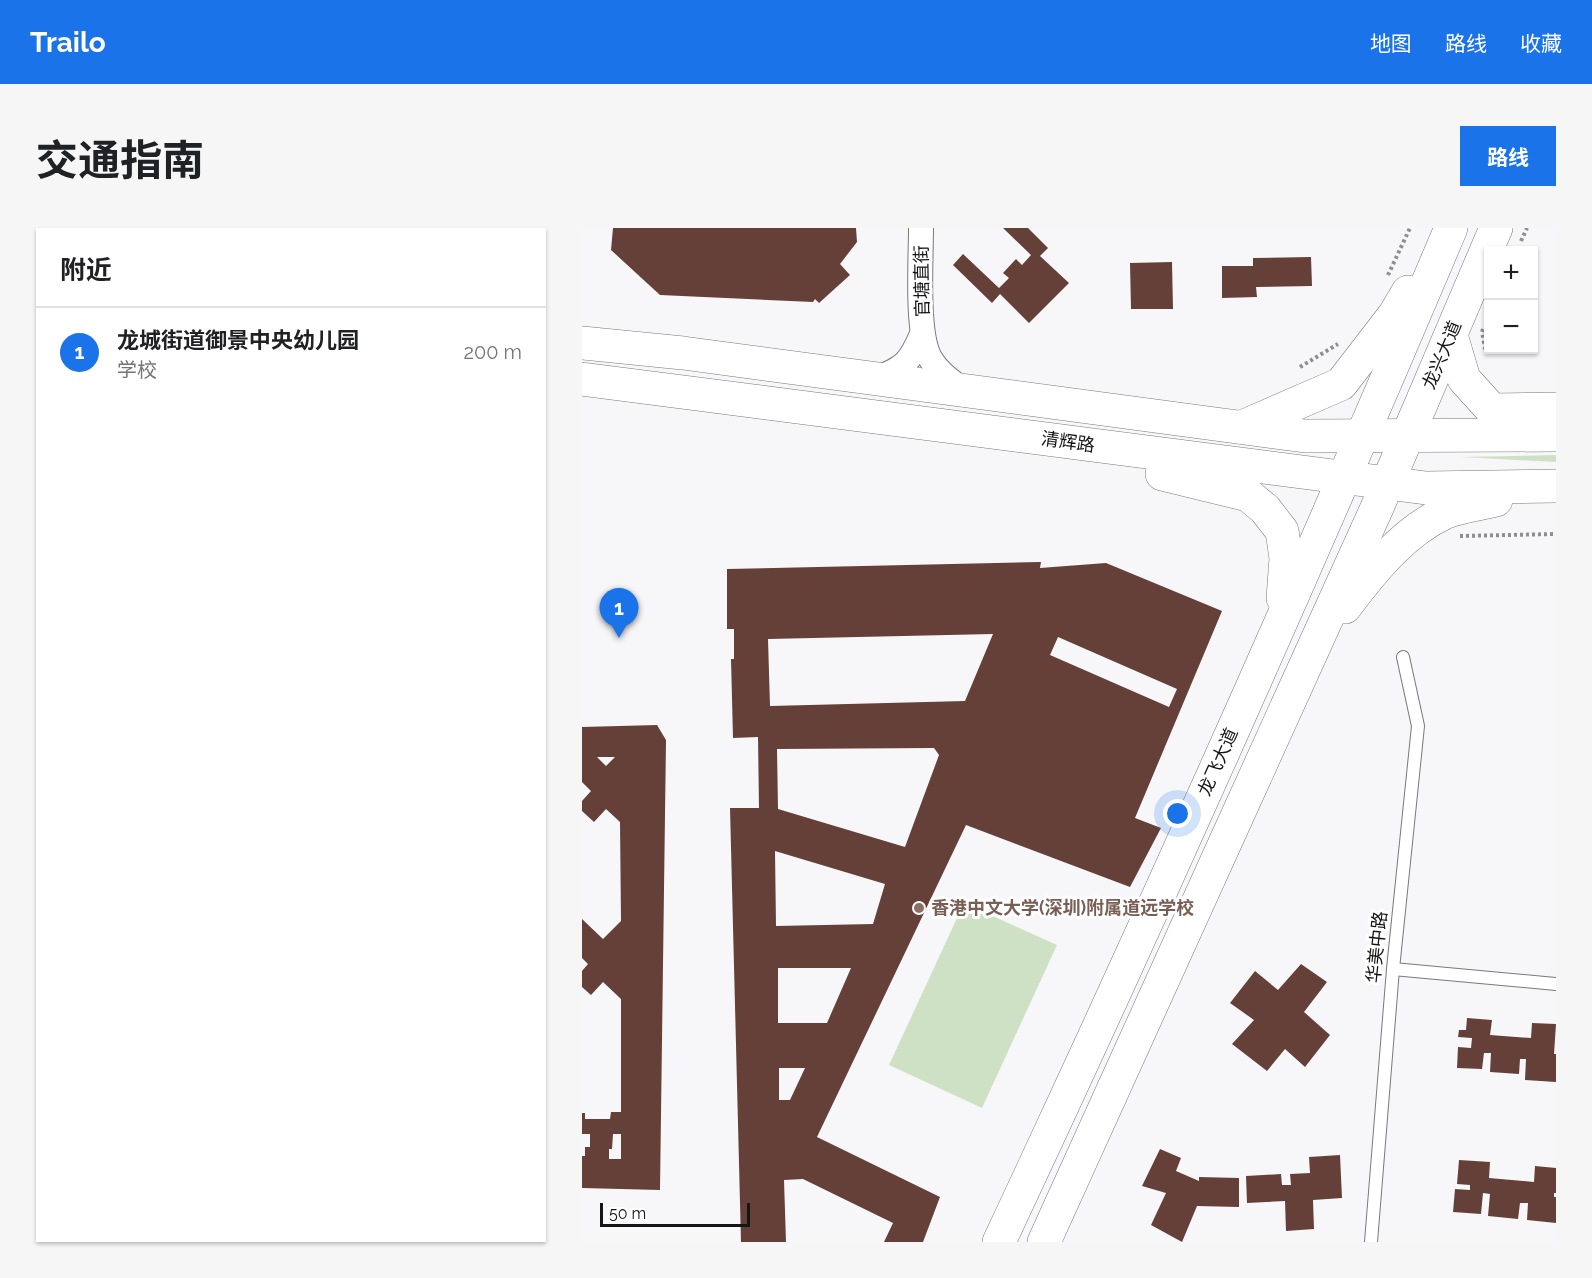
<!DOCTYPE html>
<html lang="zh">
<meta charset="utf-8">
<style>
body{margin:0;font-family:Raleway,"Noto Sans SC",sans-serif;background:#f6f6f6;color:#202124}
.controls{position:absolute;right:18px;top:18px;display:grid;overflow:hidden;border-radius:0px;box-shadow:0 2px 4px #0004}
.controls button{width:54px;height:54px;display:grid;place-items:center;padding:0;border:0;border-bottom:2px solid #e0e0e0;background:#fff;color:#202124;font:30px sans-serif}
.scale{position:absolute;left:18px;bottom:15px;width:150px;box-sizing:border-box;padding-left:6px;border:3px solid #151516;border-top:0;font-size:16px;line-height:21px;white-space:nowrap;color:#151516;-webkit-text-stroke:4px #fff;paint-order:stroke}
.you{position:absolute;left:596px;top:586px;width:21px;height:21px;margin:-15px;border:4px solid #fff;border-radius:50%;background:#1a73e8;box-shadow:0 0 0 9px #1a73e833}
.badge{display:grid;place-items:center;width:39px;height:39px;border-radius:50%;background:#1a73e8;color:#fff;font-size:20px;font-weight:700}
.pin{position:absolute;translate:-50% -50px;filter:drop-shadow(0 2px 3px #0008)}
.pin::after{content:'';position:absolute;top:32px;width:21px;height:18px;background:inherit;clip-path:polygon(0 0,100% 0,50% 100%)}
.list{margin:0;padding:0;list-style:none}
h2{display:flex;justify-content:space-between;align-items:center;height:78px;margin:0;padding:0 24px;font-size:26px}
h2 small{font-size:20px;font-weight:400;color:#757577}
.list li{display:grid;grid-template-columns:39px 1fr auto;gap:18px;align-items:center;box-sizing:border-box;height:90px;padding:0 24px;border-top:2px solid #e0e0e0}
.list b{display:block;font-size:22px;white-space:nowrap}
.list p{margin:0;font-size:20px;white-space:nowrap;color:#757577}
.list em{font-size:20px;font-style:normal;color:#757577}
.map{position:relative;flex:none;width:974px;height:1014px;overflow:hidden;border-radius:0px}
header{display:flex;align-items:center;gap:36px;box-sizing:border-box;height:84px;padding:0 30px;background:#1a73e8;color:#fff}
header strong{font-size:28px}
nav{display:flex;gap:33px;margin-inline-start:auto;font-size:21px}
.intro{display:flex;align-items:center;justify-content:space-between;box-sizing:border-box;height:144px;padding:0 36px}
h1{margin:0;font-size:42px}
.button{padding:15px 27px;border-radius:0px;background:#1a73e8;color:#fff;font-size:21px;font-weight:700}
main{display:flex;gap:36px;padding:0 36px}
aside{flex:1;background:#fff;border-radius:0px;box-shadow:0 2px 4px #0004}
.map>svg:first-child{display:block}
</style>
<header>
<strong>Trailo</strong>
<nav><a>地图</a><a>路线</a><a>收藏</a></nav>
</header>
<div class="intro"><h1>交通指南</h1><a class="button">路线</a></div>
<main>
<aside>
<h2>附近<small></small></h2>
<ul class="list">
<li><span class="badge">1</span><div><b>龙城街道御景中央幼儿园</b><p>学校</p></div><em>200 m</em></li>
</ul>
</aside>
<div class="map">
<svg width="974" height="1014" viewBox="0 0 974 1014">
<rect width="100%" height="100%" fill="#f7f7fa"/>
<g fill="#cfe1c5">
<polygon points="974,227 974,234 879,229"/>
<polygon points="382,675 475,717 400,880 307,837"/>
</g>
<g fill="#654038" fill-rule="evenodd">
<polygon points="31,0 274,0 275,14 258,36 268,47 237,75 233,71 231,74 78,67 29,22"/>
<polygon points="421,0 446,0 466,20 458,28 487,55 447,95 418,66 410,75 371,37 381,26 417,60 427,50 421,45 434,31 440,37 449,27"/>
<polygon points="729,29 730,58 674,59 675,69 640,70 640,38 671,38 671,30"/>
<polygon points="590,34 591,81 549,81 548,35"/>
<path d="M459,334l-1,6 66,-5 116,48 -87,207 26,10 -31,59 -164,-62 -149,312 123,60 -17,45h-39l9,-19 -90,-44 -19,1 2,62h-45l-11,-434h29l-1,-71 -25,1 -2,-79h3v-30h-7v-60zM411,406l-28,67 -195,5 -2,-67zM476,409l119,52 -8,18 -119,-52zM352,520l5,7 -34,92 -127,-38 -1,-60zM193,623l110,33 -12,40 -97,2zM196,740h73l-24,55h-49zM197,840h26l-15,32h-11z"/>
<path d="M75,497l9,15 -6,450 -78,-2v-32h3v-9h5v-13h-8v-21h3v6h25l1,-7h10v-113l-18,-17 -12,13 -9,-8v-16l6,-7 -6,-6v-39l21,20 18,-18 -1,-99 -14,-13 -12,13 -12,-11v-10l9,-10 -9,-9v-55zM15,529h18l-9,9zM31,906h8v25h-12v-10h3z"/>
<polygon points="719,736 745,754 722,784 748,807 723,839 703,821 685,843 650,816 672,792 648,775 673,743 696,762"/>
<polygon points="885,790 910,792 908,807 949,810 950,795 974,796 972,826 974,826 974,854 943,852 944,831 938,831 937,846 908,844 909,825 902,825 900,841 875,840 876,819 889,820 890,810 876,809 877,802 884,802"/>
<polygon points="578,921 599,930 594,943 617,953 617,949 657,950 657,979 615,978 600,1014 569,997 584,965 560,958"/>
<polygon points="758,927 760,970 731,972 732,1001 704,1003 703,973 665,975 664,948 699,946 700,957 709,957 708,946 728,945 727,929"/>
<polygon points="877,932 908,934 907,950 952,954 953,938 974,940 974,965 972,965 972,969 974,969 974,995 945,992 946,975 938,975 936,991 906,988 908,966 901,965 899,986 871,984 873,961 888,962 888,957 875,956"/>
</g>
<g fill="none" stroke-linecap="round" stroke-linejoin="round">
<g stroke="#79797c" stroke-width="14">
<g id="lane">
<polyline points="811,741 974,756"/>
<polyline points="789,1014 811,741 836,498 821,429"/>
</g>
</g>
<g stroke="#79797c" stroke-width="26">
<g id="street">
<path d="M339,0c0,31 -5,105 9,130 8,14 20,22 33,32"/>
<path d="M295,151c29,-13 33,-17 45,-45"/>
</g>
</g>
<g stroke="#79797c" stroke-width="34">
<g id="secondary">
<polyline points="869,107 882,151 910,182 974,181"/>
<polyline points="0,115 101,125 723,208 974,207"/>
<polyline points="0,151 844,260 974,258"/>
<polyline points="660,199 759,156 813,86 826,64"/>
<polyline points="580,246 666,267 683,281 700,303 704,330 701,370"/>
<path d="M763,379c27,-36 59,-76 101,-95 16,-6 34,-8 50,-12"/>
<path d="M417,1014c157,-335 308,-673 452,-1014"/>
<polyline points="462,1014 794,282 914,0"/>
</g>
</g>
<g stroke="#8e8e90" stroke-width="4" stroke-dasharray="3 3" stroke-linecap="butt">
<polyline points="939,13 945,0"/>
<polyline points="806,47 828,0"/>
<polyline points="901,101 900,104 904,125"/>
<polyline points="718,139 756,116"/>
<polyline points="878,308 974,306"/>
</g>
<use href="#lane" stroke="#fff" stroke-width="12"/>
<use href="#street" stroke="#fff" stroke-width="24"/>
<use href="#secondary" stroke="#fff" stroke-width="33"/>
</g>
<circle fill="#8d6e63" stroke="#fff" stroke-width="2" cx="337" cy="680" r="6"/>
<g text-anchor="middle" stroke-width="6" stroke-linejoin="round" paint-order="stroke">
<g font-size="18" fill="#151516" stroke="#fff">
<text transform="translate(340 53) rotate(-91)" y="6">官塘直街</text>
<text transform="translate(860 127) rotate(-67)" y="6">龙兴大道</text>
<text transform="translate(486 214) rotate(8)" y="6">清辉路</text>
<text transform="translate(636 534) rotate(-66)" y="6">龙飞大道</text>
<text transform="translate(795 719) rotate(-84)" y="6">华美中路</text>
</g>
<g font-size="18" font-weight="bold" fill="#785e54" stroke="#fff" text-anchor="start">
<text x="349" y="686">香港中文大学(深圳)附属道远学校</text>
</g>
</g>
</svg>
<div class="controls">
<button>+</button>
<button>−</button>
</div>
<div class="scale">50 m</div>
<div class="you"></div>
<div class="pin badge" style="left:37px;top:410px">1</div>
</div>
</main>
